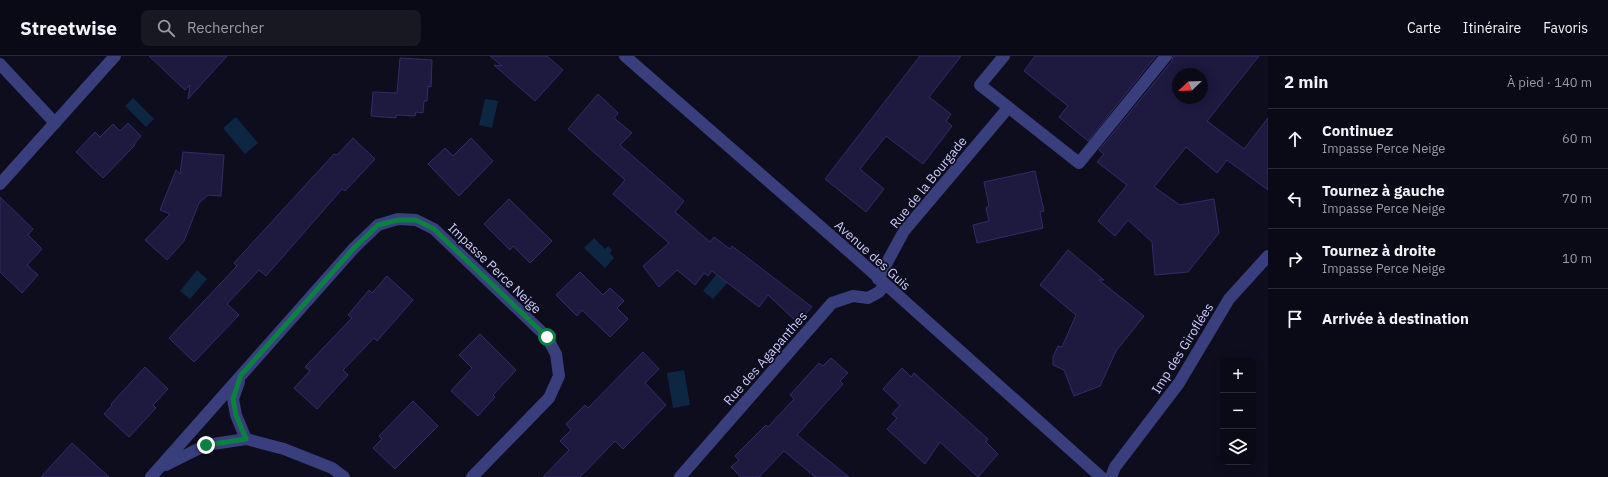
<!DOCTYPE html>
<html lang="fr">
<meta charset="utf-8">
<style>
body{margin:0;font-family:"IBM Plex Sans",sans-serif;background:#181823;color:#f1f3f6}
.controls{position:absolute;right:12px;bottom:12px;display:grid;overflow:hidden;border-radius:8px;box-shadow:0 2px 10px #0003}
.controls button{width:36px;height:36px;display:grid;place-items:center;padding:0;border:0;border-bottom:1px solid #2a2b35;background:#0a0a16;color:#f1f3f6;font:20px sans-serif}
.compass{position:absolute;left:1172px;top:12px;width:36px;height:36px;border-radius:50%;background:#0a0a16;box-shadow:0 2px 10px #0003;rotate:247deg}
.stop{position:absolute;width:12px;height:12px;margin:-9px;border:3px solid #0b8043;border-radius:50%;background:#fff}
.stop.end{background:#0b8043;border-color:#fff;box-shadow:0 1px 4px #0008}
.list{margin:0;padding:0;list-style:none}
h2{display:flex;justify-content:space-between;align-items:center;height:52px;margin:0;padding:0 16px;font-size:17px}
h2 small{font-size:13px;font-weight:400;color:#999aa1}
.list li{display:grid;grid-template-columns:26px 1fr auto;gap:12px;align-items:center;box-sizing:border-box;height:60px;padding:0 16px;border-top:1px solid #2a2b35}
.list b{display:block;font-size:15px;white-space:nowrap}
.list p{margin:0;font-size:13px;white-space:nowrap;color:#999aa1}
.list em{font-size:13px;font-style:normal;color:#999aa1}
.icon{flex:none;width:22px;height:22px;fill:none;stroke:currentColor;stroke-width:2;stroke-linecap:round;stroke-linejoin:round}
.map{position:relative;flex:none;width:1268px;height:421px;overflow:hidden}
header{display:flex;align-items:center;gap:24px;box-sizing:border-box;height:56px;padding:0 20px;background:#0a0a16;border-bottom:1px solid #2a2b35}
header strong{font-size:19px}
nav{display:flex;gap:22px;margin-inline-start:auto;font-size:14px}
.search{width:280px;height:36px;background:#181823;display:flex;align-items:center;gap:10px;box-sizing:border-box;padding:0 14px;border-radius:8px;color:#999aa1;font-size:15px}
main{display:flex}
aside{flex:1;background:#0a0a16}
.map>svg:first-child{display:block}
</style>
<header>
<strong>Streetwise</strong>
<div class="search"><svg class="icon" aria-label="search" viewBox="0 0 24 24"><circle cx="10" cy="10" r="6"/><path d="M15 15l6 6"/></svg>Rechercher</div>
<nav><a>Carte</a><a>Itinéraire</a><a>Favoris</a></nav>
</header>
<main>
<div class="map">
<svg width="1268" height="421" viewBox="0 0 1268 421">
<rect width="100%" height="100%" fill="#0e0d1e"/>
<g fill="#0d2742">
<polygon points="133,42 154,63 146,71 125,50"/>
<polygon points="485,43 498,45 492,72 479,69"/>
<polygon points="236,61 258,87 245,98 223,72"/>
<polygon points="594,182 605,193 608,190 612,194 610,197 614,202 605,212 584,192"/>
<polygon points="197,214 207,223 190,243 180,235"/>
<polygon points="720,214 731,223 713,243 703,235"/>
<polygon points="684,314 690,349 673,352 667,317"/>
</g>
<g fill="#1d193f" stroke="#322c6a" fill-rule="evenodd">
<polygon points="149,0 227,0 188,43 190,29 185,34"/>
<polygon points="490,0 547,0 563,14 535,45 494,9 502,10"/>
<polygon points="920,0 961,0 929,41 951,58 946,65 952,70 923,108 886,80 860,113 884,133 866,156 825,123"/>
<polygon points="1035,0 1156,0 1088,85 1059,61 1068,50 1024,15"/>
<path d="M1173,0h86l-52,65 37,28 24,-31v72l-41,-30 -10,13 -31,-26 -32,40 26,18 34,-6 5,34 -31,39 -33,3 -3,-33 -24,-22 -13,16 -17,-15 29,-36 -30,-23 7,-8 -5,-4 73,-89zM1178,18h24v24h-24z"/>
<polygon points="400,2 432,4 431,31 428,30 427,45 424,45 423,57 416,56 415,60 396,59 396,62 371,60 373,36 397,37"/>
<polygon points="598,38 618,57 614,62 632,77 620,89 684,145 675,156 710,186 714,181 730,193 732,190 812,251 798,267 768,239 759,251 712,215 708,220 704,217 695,229 677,214 659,231 643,210 669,187 613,138 625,124 568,73"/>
<polygon points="128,67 141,80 134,88 135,89 103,122 76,96 95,76 100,81 113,68 120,75"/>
<polygon points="353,82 375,103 345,135 342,133 266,220 259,214 227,248 239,259 194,306 169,282 237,210 234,207 334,98 337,99"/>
<polygon points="471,82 493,105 459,140 428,108 445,92 453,100"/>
<polygon points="183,96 224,99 221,140 208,139 199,147 184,185 167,204 145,184 170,158 160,154 176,114 180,118"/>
<polygon points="1035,115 1044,155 1040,156 1043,172 977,187 973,169 989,165 986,152 989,150 984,126"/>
<polygon points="0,141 33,173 28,179 42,193 27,209 38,219 22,237 0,216"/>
<polygon points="509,143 552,185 530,207 513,190 510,194 484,168"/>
<polygon points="1068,194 1104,224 1099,224 1144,260 1116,295 1100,330 1074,340 1064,314 1053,309 1053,301 1058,290 1062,291 1076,259 1040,229"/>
<polygon points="580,216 603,239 610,232 624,245 617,252 628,263 610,281 582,254 577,260 556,239"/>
<polygon points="387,220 413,244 377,285 374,282 343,314 348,319 317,353 294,332 310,315 305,311 352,262 348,259 369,234 372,237"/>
<polygon points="480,278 516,314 493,339 495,341 478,360 451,335 472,312 459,299"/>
<polygon points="643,296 659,313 645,327 666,349 623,393 615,385 580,421 543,421 569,394 560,385 571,374 566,368 585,349 588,352"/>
<polygon points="831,302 848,317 840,325 843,328 797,379 849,421 815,421 784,395 759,421 741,421 731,411 739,404 735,400 766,369 768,371 794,343 790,339 819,307 823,310"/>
<polygon points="145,311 168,333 153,349 156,352 129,381 104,358 112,349 111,348"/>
<polygon points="902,312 911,321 914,317 988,383 986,386 998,398 978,421 940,386 925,408 887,373 897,362 892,358 900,349 883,333"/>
<polygon points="413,345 438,370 395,413 373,392 382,383 379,380"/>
<polygon points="72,387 109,421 41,421"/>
</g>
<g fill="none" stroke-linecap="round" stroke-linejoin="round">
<g stroke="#393e7c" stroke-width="12">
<polyline points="625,0 853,199 1101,421"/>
<polyline points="1004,0 980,29 1079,107 1166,0"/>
<polyline points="0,8 55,67"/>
<polyline points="0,128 115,0"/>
<polyline points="878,223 904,175 1008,52"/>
<polyline points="239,326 233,343 236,359 246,383"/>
<polyline points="166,409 206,389 246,383 284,393 332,412 344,421"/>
<polyline points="151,421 354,192 378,169 398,163 416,164 434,173 547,281 556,298 559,320 549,342 472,421"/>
<polyline points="680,421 832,247 853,240 868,242 879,236 885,228"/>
<polyline points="1111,421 1115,411 1179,327 1229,243 1268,200"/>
</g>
</g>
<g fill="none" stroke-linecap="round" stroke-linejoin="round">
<polyline stroke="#0b8043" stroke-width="5" points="206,389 246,383 236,359 233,343 241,319 354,192 378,169 398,164 416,164 434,173 547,281"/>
</g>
<g text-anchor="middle" stroke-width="3.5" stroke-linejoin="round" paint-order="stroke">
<g font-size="13" fill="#ccccfd" stroke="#0e0d1e">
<text transform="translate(928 126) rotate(-51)" y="5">Rue de la Bourgade</text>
<text transform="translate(873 199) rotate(42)" y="5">Avenue des Guis</text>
<text transform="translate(495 212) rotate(44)" y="5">Impasse Perce Neige</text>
<text transform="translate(1182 292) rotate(-58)" y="5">Imp des Giroflées</text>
<text transform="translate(765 302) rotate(-49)" y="5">Rue des Agapanthes</text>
</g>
</g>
</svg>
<div class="controls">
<button>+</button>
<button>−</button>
<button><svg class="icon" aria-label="layers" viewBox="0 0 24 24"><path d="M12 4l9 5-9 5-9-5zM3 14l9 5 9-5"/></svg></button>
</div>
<svg class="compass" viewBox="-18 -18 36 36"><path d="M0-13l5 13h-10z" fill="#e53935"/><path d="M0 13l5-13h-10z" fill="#999aa1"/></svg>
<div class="stop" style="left:547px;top:281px"></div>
<div class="stop end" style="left:206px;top:389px"></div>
</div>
<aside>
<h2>2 min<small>À pied · 140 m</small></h2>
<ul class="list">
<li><svg class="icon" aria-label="ahead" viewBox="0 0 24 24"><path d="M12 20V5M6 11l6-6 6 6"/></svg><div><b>Continuez</b><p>Impasse Perce Neige</p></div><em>60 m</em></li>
<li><svg class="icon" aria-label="left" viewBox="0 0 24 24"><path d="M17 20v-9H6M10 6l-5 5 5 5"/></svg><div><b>Tournez à gauche</b><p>Impasse Perce Neige</p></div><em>70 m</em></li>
<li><svg class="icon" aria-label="right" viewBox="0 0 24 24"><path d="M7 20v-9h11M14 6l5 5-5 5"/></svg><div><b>Tournez à droite</b><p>Impasse Perce Neige</p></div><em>10 m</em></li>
<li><svg class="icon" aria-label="arrive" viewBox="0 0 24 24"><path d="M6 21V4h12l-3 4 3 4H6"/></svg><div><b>Arrivée à destination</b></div></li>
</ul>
</aside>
</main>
